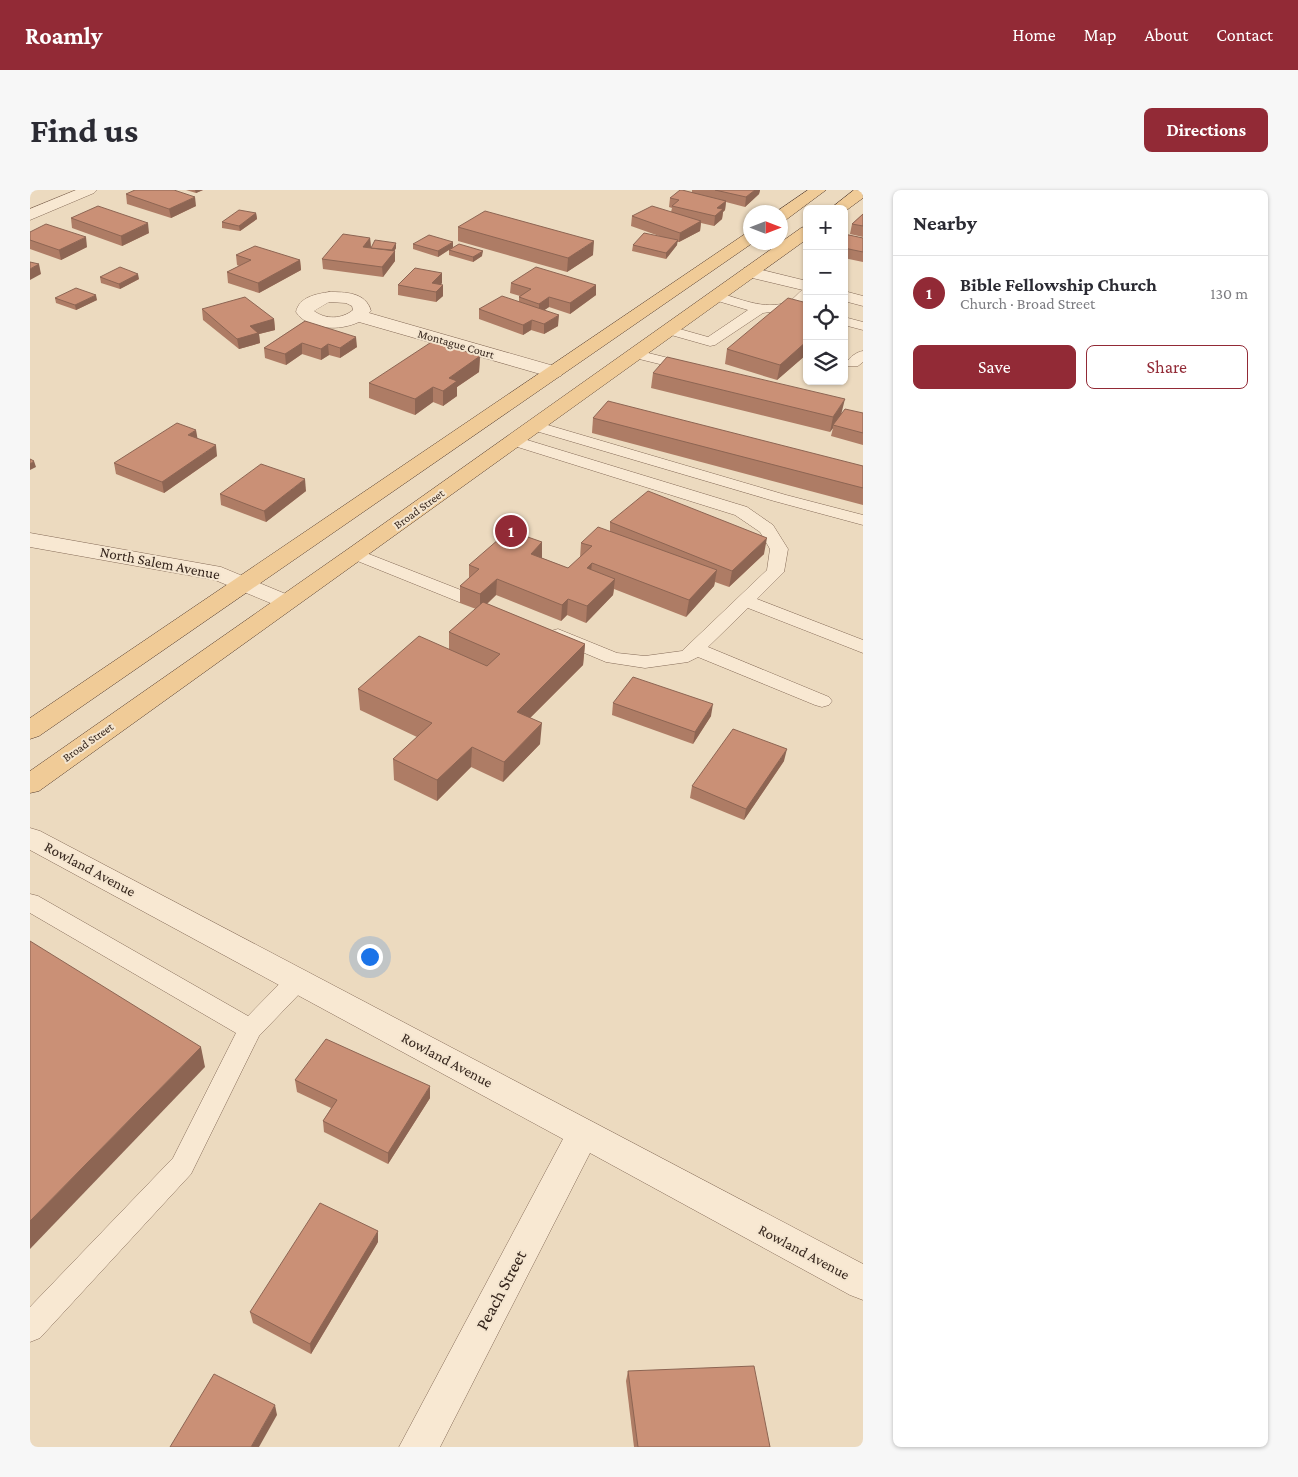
<!DOCTYPE html>
<meta charset="utf-8">
<style>
body{margin:0;font-family:"Crimson Pro",serif;background:#f7f7f7;color:#2b2b33}
.controls{position:absolute;right:15px;top:15px;display:grid;overflow:hidden;border-radius:8px;box-shadow:0 1px 4px #0004}
.controls button{width:45px;height:45px;display:grid;place-items:center;padding:0;border:0;border-bottom:1px solid #e1e1e2;background:#fff;color:#2b2b33;font:25px sans-serif}
.compass{position:absolute;left:713px;top:15px;width:45px;height:45px;border-radius:50%;background:#fff;box-shadow:0 1px 4px #0004;rotate:90deg}
.you{position:absolute;left:339px;top:766px;width:18px;height:18px;margin:-12px;border:4px solid #fff;border-radius:50%;background:#1a73e8;box-shadow:0 0 0 8px #1a73e833}
.badge{display:grid;place-items:center;width:32px;height:32px;border-radius:50%;background:#922a36;color:#fff;font-size:16px;font-weight:700}
.pin{position:absolute;translate:-50% -50%;border:2px solid #fff;box-shadow:0 1px 5px #0006}
.list{margin:0;padding:0;list-style:none}
h2{display:flex;justify-content:space-between;align-items:center;height:65px;margin:0;padding:0 20px;font-size:21px}
h2 small{font-size:16px;font-weight:400;color:#7c7c81}
.list li{display:grid;grid-template-columns:32px 1fr auto;gap:15px;align-items:center;box-sizing:border-box;height:75px;padding:0 20px;border-top:1px solid #e1e1e2}
.list b{display:block;font-size:19px;white-space:nowrap}
.list p{margin:0;font-size:16px;white-space:nowrap;color:#7c7c81}
.list em{font-size:16px;font-style:normal;color:#7c7c81}
.actions{display:flex;gap:10px;padding:15px 20px}
.actions a{flex:1;padding:11px 0;border:1px solid #922a36;border-radius:8px;text-align:center;font-size:18px;color:#922a36}
.actions .main{background:#922a36;color:#fff}
.icon{flex:none;width:28px;height:28px;fill:none;stroke:currentColor;stroke-width:2;stroke-linecap:round;stroke-linejoin:round}
.map{position:relative;flex:none;width:833px;height:1257px;overflow:hidden;border-radius:8px}
header{display:flex;align-items:center;gap:30px;box-sizing:border-box;height:70px;padding:0 25px;background:#922a36;color:#fff}
header strong{font-size:24px}
nav{display:flex;gap:28px;margin-inline-start:auto;font-size:18px}
.intro{display:flex;align-items:center;justify-content:space-between;box-sizing:border-box;height:120px;padding:0 30px}
h1{margin:0;font-size:35px}
.button{padding:12px 22px;border-radius:8px;background:#922a36;color:#fff;font-size:18px;font-weight:700}
main{display:flex;gap:30px;padding:0 30px}
aside{flex:1;background:#fff;border-radius:8px;box-shadow:0 1px 4px #0004}
.map>svg:first-child{display:block}
</style>
<header>
<strong>Roamly</strong>
<nav><a>Home</a><a>Map</a><a>About</a><a>Contact</a></nav>
</header>
<div class="intro"><h1>Find us</h1><a class="button">Directions</a></div>
<main>
<div class="map">
<svg width="833" height="1257" viewBox="0 0 833 1257">
<rect width="100%" height="100%" fill="#ecdabf"/>
<g fill="none" stroke-linecap="round" stroke-linejoin="round">
<g stroke="#856b58" stroke-width="1">
<g id="service">
<path d="M777,98v11l-9,9 -35,5 -48,32 -5,1 -46,-13 -2,-3 7,-4 39,11 40,-27 -37,-11 -2,-3 2,-3 5,-1c23,6 48,19 72,10 7,-3 11,-12 19,-14z"/>
<polygon points="814,127 833,132 833,140 814,135"/>
<polygon points="606,160 667,175 669,178 667,181 662,182 601,167 599,164 601,161"/>
<path d="M833,161v11l-5,4h-10l-2,-3c4,-6 10,-11 17,-12z"/>
<polygon points="504,231 756,305 833,325 833,335 744,311 499,239 496,236 499,233"/>
<polygon points="484,246 717,317 743,335 758,359 754,382 727,409 833,450 833,463 718,418 678,457 799,507 802,511 799,515 792,517 785,515 668,467 658,472 615,478 576,472 521,449 519,445 521,441 528,439 587,463 615,466 652,461 737,380 740,359 730,342 705,325 478,254 476,251 478,248"/>
<polygon points="326,359 441,404 444,408 441,412 435,413 429,412 320,368 317,364 320,360"/>
<polygon points="0,704 8,706 218,826 260,783 268,781 276,783 280,790 276,797 229,846 161,984 10,1148 0,1152 0,1117 143,968 206,843 0,723"/>
</g>
</g>
<g stroke="#856b58" stroke-width="1">
<g id="minor">
<polygon points="46,0 67,0 64,3 0,30 0,19"/>
<polygon points="720,77 777,91 777,101 714,86 712,82 714,78"/>
<polygon points="814,101 833,106 833,116 814,111"/>
<path d="M299,102c16,0 37,0 42,19l-2,2 192,55 2,4 -2,4 -7,2 -195,-56c-19,9 -50,9 -63,-10 3,-15 20,-18 33,-20zM299,112l17,1 6,3 1,4c-11,9 -27,10 -39,1z"/>
<polygon points="0,343 191,377 263,407 267,412 263,417 255,419 185,390 0,357"/>
<polygon points="0,638 10,641 833,1074 833,1110 820,1105 560,963 410,1257 369,1257 533,949 0,660"/>
</g>
</g>
<g stroke="#523a2d" stroke-width="1">
<g id="primary">
<polygon points="778,0 796,0 757,29 751,31 751,22 746,22"/>
<polygon points="824,0 833,0 833,8 814,22 814,19 800,19"/>
<polygon points="777,36 777,49 9,601 0,603 0,581 318,359 771,38"/>
<polygon points="721,42 721,52 724,52 9,546 0,549 0,528 715,44"/>
</g>
</g>
<use href="#service" fill="#f8e8d2" fill-rule="evenodd"/>
<use href="#minor" fill="#f8e8d2" fill-rule="evenodd"/>
<use href="#primary" fill="#f0cb97" fill-rule="evenodd"/>
</g>
<g fill="#ae7c65">
<polygon points="156,0 173,0 166,3"/>
<polygon points="662,0 730,0 729,4 715,17 696,12 695,20 693,22 692,29 684,36 671,33 670,41 649,52 647,52 647,55 636,69 602,61 603,55 632,47 601,36 602,26 641,22 642,18 639,17 640,8 662,2"/>
<polygon points="96,4 166,16 141,28 97,14"/>
<polygon points="226,23 227,29 210,41 192,38 192,32"/>
<polygon points="833,24 833,47 820,44 822,34"/>
<polygon points="41,28 119,43 92,56 42,38"/>
<polygon points="428,37 563,65 537,82 428,51"/>
<polygon points="0,42 57,57 31,70 0,59"/>
<polygon points="814,44 833,48 833,72 814,68"/>
<polygon points="340,48 341,58 366,58 364,61 365,71 353,87 293,79 292,69"/>
<polygon points="383,54 423,57 452,66 443,72 419,65 419,60 408,67 383,59"/>
<polygon points="206,65 270,70 271,80 229,103 198,93 197,82 209,76 207,75"/>
<polygon points="412,83 412,93 410,95 413,106 406,112 368,105 368,95"/>
<polygon points="70,87 109,89 90,99 71,93"/>
<polygon points="481,93 566,95 566,105 540,124 519,117 514,120 528,136 514,144 501,140 493,145 449,129 449,119 489,111 489,107 490,106 480,103"/>
<polygon points="25,108 67,110 46,120 26,113"/>
<polygon points="777,113 777,164 747,190 695,174 697,159"/>
<polygon points="172,119 244,129 245,140 229,144 230,153 209,159 173,130"/>
<polygon points="275,131 327,157 310,168 299,165 291,170 272,164 256,175 235,168 234,158"/>
<polygon points="450,166 449,182 427,197 427,206 413,216 403,212 385,225 339,208 339,193"/>
<polygon points="623,183 811,224 833,223 833,255 801,246 803,238 800,242 621,198"/>
<polygon points="563,228 833,276 833,315 562,243"/>
<polygon points="187,266 134,303 86,284 84,273"/>
<polygon points="276,301 236,332 191,315 190,304"/>
<polygon points="580,332 734,364 699,397 685,392 684,396 656,427 584,399 583,405 556,433 537,425 531,431 466,405 457,414 555,454 553,475 500,528 510,554 473,592 441,577 407,611 364,590 363,569 387,547 330,520 328,499 419,459 419,442 446,419 430,413 430,396 439,389 439,375 481,354 512,352 512,368 538,378 550,368 551,353 580,341"/>
<polygon points="583,513 681,526 663,554 582,525"/>
<polygon points="754,571 714,630 660,608 662,596"/>
<polygon points="265,890 400,908 358,974 294,942 293,931 301,918 267,902"/>
<polygon points="348,1052 281,1164 223,1133 220,1122"/>
<polygon points="598,1181 740,1257 604,1257 596,1191"/>
</g>
<g fill="#8d6553">
<polygon points="165,0 173,0 166,3"/>
<polygon points="725,0 730,0 729,4 715,17 716,7"/>
<polygon points="165,7 166,16 141,28 139,19"/>
<polygon points="696,11 695,20 693,22 692,29 684,36 685,26 687,18"/>
<polygon points="226,23 227,29 210,41 209,36"/>
<polygon points="671,31 670,41 649,52 650,43"/>
<polygon points="118,33 119,43 92,56 91,46"/>
<polygon points="56,47 57,57 31,70 29,60"/>
<polygon points="340,48 341,58 333,57"/>
<polygon points="648,50 647,55 636,69 636,63"/>
<polygon points="564,51 563,65 537,82 538,68"/>
<polygon points="423,52 423,57 408,67 408,61"/>
<polygon points="366,53 366,58 364,62 365,61 365,71 353,87 352,77"/>
<polygon points="453,61 452,66 443,72 443,67"/>
<polygon points="270,70 271,80 229,103 228,93"/>
<polygon points="9,74 11,84 0,90 0,79"/>
<polygon points="412,83 412,93 404,101 402,93"/>
<polygon points="108,84 109,89 90,99 89,94"/>
<polygon points="413,95 413,106 406,112 406,102"/>
<polygon points="566,95 566,105 540,124 540,113"/>
<polygon points="66,105 67,110 46,120 45,115"/>
<polygon points="519,107 519,117 509,124 509,114"/>
<polygon points="529,125 528,136 514,144 514,134"/>
<polygon points="244,129 245,140 229,144 230,153 209,159 207,149 220,136"/>
<polygon points="502,130 501,140 493,145 493,135"/>
<polygon points="326,147 327,157 310,168 310,158"/>
<polygon points="777,151 777,164 747,190 750,175"/>
<polygon points="272,153 272,164 256,175 255,164"/>
<polygon points="298,154 299,165 291,170 291,159"/>
<polygon points="450,166 449,182 427,197 427,206 413,216 413,201 419,188"/>
<polygon points="403,197 403,212 385,225 385,209"/>
<polygon points="815,209 811,225 803,235 803,238 800,242 803,227"/>
<polygon points="166,240 168,251 158,245"/>
<polygon points="186,255 187,266 134,303 132,292"/>
<polygon points="4,271 6,277 0,280 0,274"/>
<polygon points="275,289 276,301 236,332 234,321"/>
<polygon points="737,348 734,364 699,397 702,381"/>
<polygon points="512,352 512,369 501,364"/>
<polygon points="562,373 560,390 557,378"/>
<polygon points="687,380 684,396 656,427 659,410"/>
<polygon points="467,389 466,405 450,420 450,404"/>
<polygon points="585,389 583,405 556,433 557,416"/>
<polygon points="538,409 537,425 531,431 532,415"/>
<polygon points="555,454 553,475 486,542 487,522"/>
<polygon points="683,514 681,526 663,554 665,542"/>
<polygon points="512,533 510,554 473,592 474,572"/>
<polygon points="442,557 441,577 407,611 407,590"/>
<polygon points="757,559 754,571 714,630 716,619"/>
<polygon points="171,857 175,877 0,1059 0,1031"/>
<polygon points="400,896 400,908 358,974 358,963"/>
<polygon points="348,1041 348,1052 281,1164 280,1154"/>
<polygon points="245,1215 247,1225 229,1257 221,1257"/>
</g>
<g fill="#ca9076" stroke="#8d6553">
<polygon points="105,0 144,0 165,7 139,19 96,4"/>
<polygon points="650,0 652,0 696,11 687,18 693,19 685,26 642,16 649,10 640,8"/>
<polygon points="685,0 725,0 716,7"/>
<polygon points="68,16 118,33 91,46 41,28"/>
<polygon points="622,16 671,31 650,43 602,26"/>
<polygon points="209,20 226,23 209,36 192,32"/>
<polygon points="455,21 564,51 538,68 428,37"/>
<polygon points="833,24 833,36 822,34"/>
<polygon points="16,34 56,47 29,60 0,50 0,42"/>
<polygon points="614,43 648,50 636,63 603,55"/>
<polygon points="313,44 340,48 333,57 365,61 352,77 292,69"/>
<polygon points="814,44 833,48 833,62 814,58"/>
<polygon points="399,45 423,52 408,61 383,54"/>
<polygon points="345,50 366,53 362,60 341,58"/>
<polygon points="429,54 453,61 443,67 419,60"/>
<polygon points="225,56 270,70 228,93 197,82 221,70 206,65"/>
<polygon points="0,72 9,74 0,79"/>
<polygon points="90,77 108,84 89,94 70,87"/>
<polygon points="506,77 566,95 540,113 519,107 509,114 489,107 501,99 481,93"/>
<polygon points="385,78 412,83 402,93 413,95 406,102 368,95"/>
<polygon points="46,98 66,105 45,115 25,108"/>
<polygon points="472,106 529,125 514,134 502,130 493,135 449,119"/>
<polygon points="215,107 244,129 220,136 228,143 207,149 172,119"/>
<polygon points="758,108 777,113 777,151 750,175 697,159"/>
<polygon points="275,131 326,147 310,158 298,154 291,159 272,153 255,164 234,158"/>
<polygon points="403,151 450,166 419,188 427,191 413,201 403,197 385,209 339,193"/>
<polygon points="637,167 815,209 803,227 623,183"/>
<polygon points="578,211 833,276 833,298 563,228"/>
<polygon points="815,219 833,223 833,243 803,235"/>
<polygon points="147,233 166,240 158,245 186,255 132,292 84,273"/>
<polygon points="0,269 4,271 0,274"/>
<polygon points="231,274 275,289 234,321 190,304"/>
<polygon points="618,301 737,348 702,381 580,332"/>
<polygon points="568,337 687,380 659,410 562,373 557,378 585,389 557,416 538,409 532,415 467,389 450,404 430,396 449,379 439,375 469,349 481,354 492,345 512,352 501,364 538,378 562,356 551,353"/>
<polygon points="453,412 555,454 487,522 512,533 474,572 442,557 407,590 363,569 402,533 328,499 389,446 457,476 470,464 419,442"/>
<polygon points="603,487 683,514 665,542 583,513"/>
<polygon points="703,539 757,559 716,619 662,596"/>
<polygon points="0,751 171,857 0,1031"/>
<polygon points="296,849 400,896 358,963 293,931 307,910 265,890"/>
<polygon points="290,1013 348,1041 280,1154 220,1122"/>
<polygon points="724,1176 740,1257 608,1257 598,1181"/>
<polygon points="184,1184 245,1215 221,1257 140,1257"/>
</g>
<g text-anchor="middle" stroke-width="4" stroke-linejoin="round" paint-order="stroke">
<g font-size="12" fill="#35251c" stroke="#f4e5cf">
<text transform="translate(426 154) rotate(16)" y="4">Montague Court</text>
<text transform="translate(389 319) rotate(-36)" y="4">Broad Street</text>
<text transform="translate(58 552) rotate(-35)" y="4">Broad Street</text>
</g>
<g font-size="15" fill="#35251c" stroke="#f4e5cf">
<text transform="translate(130 373) rotate(11)" y="5">North Salem Avenue</text>
<text transform="translate(60 679) rotate(28)" y="5">Rowland Avenue</text>
<text transform="translate(417 870) rotate(28)" y="5">Rowland Avenue</text>
<text transform="translate(774 1062) rotate(28)" y="5">Rowland Avenue</text>
</g>
<g font-size="18" fill="#35251c" stroke="#f4e5cf">
<text transform="translate(471 1100) rotate(-62)" y="6">Peach Street</text>
</g>
</g>
</svg>
<div class="controls">
<button>+</button>
<button>−</button>
<button><svg class="icon" aria-label="locate" viewBox="0 0 24 24"><circle cx="12" cy="12" r="6"/><path d="M12 2v4M12 18v4M2 12h4M18 12h4"/></svg></button>
<button><svg class="icon" aria-label="layers" viewBox="0 0 24 24"><path d="M12 4l9 5-9 5-9-5zM3 14l9 5 9-5"/></svg></button>
</div>
<svg class="compass" viewBox="-18 -18 36 36"><path d="M0-13l5 13h-10z" fill="#e53935"/><path d="M0 13l5-13h-10z" fill="#7c7c81"/></svg>
<div class="you"></div>
<div class="pin badge" style="left:481px;top:341px">1</div>
</div>
<aside>
<h2>Nearby<small></small></h2>
<ul class="list">
<li><span class="badge">1</span><div><b>Bible Fellowship Church</b><p>Church · Broad Street</p></div><em>130 m</em></li>
</ul>
<div class="actions"><a class="main">Save</a><a>Share</a></div>
</aside>
</main>
